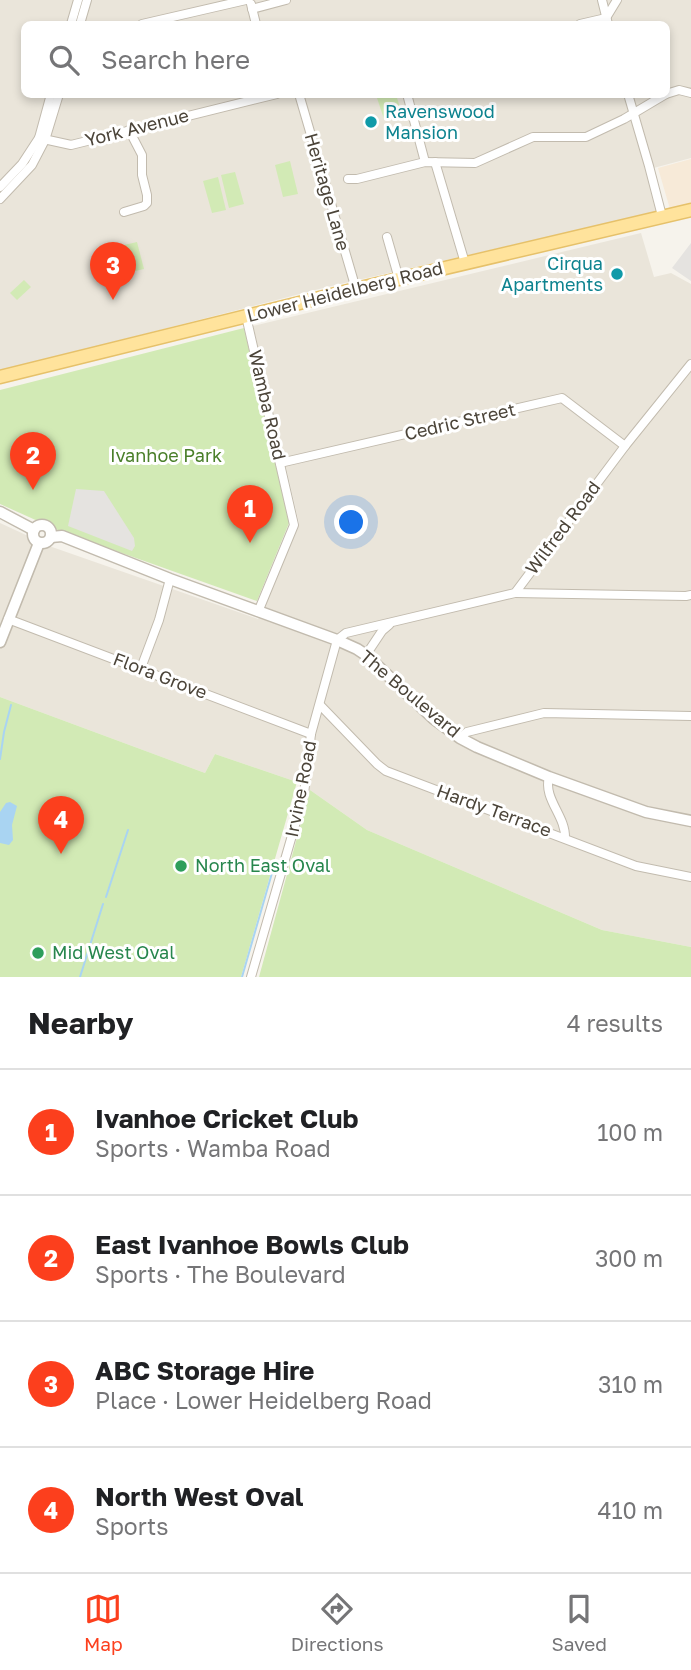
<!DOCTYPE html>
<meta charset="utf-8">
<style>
body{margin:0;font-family:"Golos Text",sans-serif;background:#f6f6f6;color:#202124}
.you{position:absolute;left:352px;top:523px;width:24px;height:24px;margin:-18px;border:5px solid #fff;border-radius:50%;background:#1a73e8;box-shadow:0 0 0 10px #1a73e833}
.badge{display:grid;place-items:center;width:46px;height:46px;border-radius:50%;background:#fc3f1d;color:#fff;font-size:23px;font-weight:700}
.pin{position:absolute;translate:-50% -58px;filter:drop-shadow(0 2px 4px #0008)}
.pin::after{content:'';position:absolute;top:37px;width:24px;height:21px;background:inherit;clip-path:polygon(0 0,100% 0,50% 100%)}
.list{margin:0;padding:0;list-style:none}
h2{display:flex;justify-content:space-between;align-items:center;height:91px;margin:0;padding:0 28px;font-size:30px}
h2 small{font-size:23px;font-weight:400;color:#757577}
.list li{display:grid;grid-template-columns:46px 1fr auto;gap:21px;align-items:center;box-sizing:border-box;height:126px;padding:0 28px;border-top:2px solid #e0e0e0}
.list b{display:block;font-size:26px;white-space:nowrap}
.list p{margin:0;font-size:23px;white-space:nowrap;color:#757577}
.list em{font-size:23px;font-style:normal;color:#757577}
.icon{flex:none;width:38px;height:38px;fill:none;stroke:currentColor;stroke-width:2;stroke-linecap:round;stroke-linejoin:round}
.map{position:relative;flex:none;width:691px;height:977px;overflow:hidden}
.search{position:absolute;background:#fff;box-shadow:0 4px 10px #0003;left:21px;right:21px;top:21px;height:77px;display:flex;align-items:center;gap:18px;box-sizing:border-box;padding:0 24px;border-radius:10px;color:#757577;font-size:26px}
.sheet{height:595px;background:#fff}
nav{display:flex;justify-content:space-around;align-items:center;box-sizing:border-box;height:98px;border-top:2px solid #e0e0e0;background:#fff;font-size:19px;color:#757577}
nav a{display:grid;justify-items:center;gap:4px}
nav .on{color:#fc3f1d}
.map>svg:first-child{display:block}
</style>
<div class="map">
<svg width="691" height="977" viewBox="0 0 691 977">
<rect width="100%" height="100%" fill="#f6f3ec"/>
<g fill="#eae5da" fill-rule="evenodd">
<path d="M0,0h691v158l-45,12 12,42 -331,75 -327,84zM24,24h642v70h-642z"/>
<polygon points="641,233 654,277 671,273 691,284 691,947 602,930 367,830 310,790 297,782 215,754 205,773 0,697 0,523 52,547 258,619 299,523 253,326"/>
</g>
<polygon fill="#f7ead8" points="691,159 691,203 670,209 658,168"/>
<g fill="#d2eab5">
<polygon points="376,95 396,95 402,113 384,119"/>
<polygon points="290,161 298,194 283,197 275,165"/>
<polygon points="235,172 244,204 229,208 221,175"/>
<polygon points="218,177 226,210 212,213 203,181"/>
<polygon points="137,242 144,269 131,272 124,245"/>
<polygon points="24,280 31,287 17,300 10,293"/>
<polygon points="244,328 289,523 257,601 60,531 0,504 0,390"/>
<polygon points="0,697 205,773 215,754 297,782 241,977 0,977"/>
<polygon points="310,790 367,830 602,930 691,947 691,977 259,977"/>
</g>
<g fill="#e5e3e0">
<polygon points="691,243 691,281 672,268"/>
<polygon points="76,489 104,491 134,538 135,546 132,551 68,526"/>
</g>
<polygon fill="#a9d4f2" points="10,802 17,806 12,825 13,840 9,845 0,843 0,812 6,803"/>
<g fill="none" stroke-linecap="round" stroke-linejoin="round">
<g stroke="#a9d4f2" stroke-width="2">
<polyline points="0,759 4,732 11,705"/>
<polyline points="106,897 128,830"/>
<polyline points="80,977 103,904"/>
<polyline points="242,977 272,873"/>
</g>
<g stroke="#c2bbae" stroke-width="10">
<g id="minor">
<polyline points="602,0 608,24"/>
<polyline points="251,4 256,24"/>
<polyline points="252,9 286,0"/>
<polyline points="71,24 78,0"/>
<polyline points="80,24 87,0"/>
<polyline points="142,24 246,0"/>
<polyline points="580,24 606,18 617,0"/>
<polyline points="299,94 356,289"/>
<polyline points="407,94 425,162"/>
<polyline points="628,94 649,166 662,216"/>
<polyline points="666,94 679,90 691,93"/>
<polyline points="39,138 71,145 277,94"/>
<polyline points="435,162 465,263"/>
<polyline points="348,179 357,179 425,162 475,163 533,137 586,137 624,119 666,94"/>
<polyline points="0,187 22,164 39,138 51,94"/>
<polyline points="0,199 32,165 45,140 59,94"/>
<polyline points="124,212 144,206 147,203 147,195 142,175 142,155 129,130"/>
<polyline points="387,237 399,279"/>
<polyline points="246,316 294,525 258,612"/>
<polyline points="280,463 562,398 625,446"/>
<polyline points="515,593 686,596 691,595"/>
<polyline points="8,619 311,734"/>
<polyline points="366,655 382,631 389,625"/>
<polyline points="141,668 159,620 170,579"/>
<polyline points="320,705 377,764 386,771 636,866 691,877"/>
<polyline points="460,738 467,732 544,713 691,716"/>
<path d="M549,777c-6,22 17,39 16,61"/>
<polyline points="251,977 304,794 311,734 337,640 346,633 515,593 625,446 691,364"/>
</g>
</g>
<g stroke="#c2bbae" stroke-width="13">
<g id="tertiary">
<polyline points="0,512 34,530"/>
<circle cx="42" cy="534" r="9"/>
<polyline points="51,537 62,536 170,579 337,640 357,649 366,655 434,719 460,738 477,747 549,777 646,812 691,821"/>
<polyline points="0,642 39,543"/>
</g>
</g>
<g stroke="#e6c16a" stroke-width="15">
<polyline id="primary" points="0,377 356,289 691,210"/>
</g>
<use href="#minor" stroke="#fff" stroke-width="8"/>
<use href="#tertiary" stroke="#fff" stroke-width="10"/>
<use href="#primary" stroke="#ffe39c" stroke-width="12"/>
</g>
<g fill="#0f9aa8" stroke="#fff" stroke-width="2.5">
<circle cx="371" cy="122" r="7"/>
<circle cx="617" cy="274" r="7"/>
</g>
<g fill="#2e9e5b" stroke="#fff" stroke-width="2.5">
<circle cx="181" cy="866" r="7"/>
<circle cx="38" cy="953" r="7"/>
</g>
<g text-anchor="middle" stroke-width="6" stroke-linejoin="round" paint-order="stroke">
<g font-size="18" fill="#0d838f" stroke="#fff" text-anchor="start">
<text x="385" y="118">Ravenswood<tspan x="385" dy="21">Mansion</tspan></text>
<text x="603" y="270" text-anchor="end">Cirqua<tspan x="603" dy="21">Apartments</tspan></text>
</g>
<g font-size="18" fill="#4b4439" stroke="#fff">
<text transform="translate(137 128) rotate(-14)" y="6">York Avenue</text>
<text transform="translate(327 192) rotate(74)" y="6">Heritage Lane</text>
<text transform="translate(345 292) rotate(-14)" y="6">Lower Heidelberg Road</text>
<text transform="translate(267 405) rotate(77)" y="6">Wamba Road</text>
<text transform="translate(460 422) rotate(-13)" y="6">Cedric Street</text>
<text transform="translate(563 528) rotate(-53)" y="6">Wilfred Road</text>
<text transform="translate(160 676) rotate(21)" y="6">Flora Grove</text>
<text transform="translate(410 694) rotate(40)" y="6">The Boulevard</text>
<text transform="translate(301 789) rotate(-79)" y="6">Irvine Road</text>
<text transform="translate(494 811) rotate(20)" y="6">Hardy Terrace</text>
</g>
<g font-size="18" fill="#4a7f2a" stroke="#fff">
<text x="166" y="462">Ivanhoe Park</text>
</g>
<g font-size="18" fill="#27864d" stroke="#fff" text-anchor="start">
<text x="195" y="872">North East Oval</text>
<text x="52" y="959">Mid West Oval</text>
</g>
</g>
</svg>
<div class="you"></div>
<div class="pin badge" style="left:250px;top:543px">1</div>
<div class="pin badge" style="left:33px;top:490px">2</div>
<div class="pin badge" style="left:113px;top:300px">3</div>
<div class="pin badge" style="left:61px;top:854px">4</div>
<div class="search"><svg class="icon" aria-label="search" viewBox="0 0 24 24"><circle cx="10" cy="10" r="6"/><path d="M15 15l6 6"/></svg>Search here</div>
</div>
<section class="sheet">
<h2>Nearby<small>4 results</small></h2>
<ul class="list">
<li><span class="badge">1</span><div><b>Ivanhoe Cricket Club</b><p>Sports · Wamba Road</p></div><em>100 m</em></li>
<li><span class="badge">2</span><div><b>East Ivanhoe Bowls Club</b><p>Sports · The Boulevard</p></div><em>300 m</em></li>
<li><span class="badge">3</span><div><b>ABC Storage Hire</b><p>Place · Lower Heidelberg Road</p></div><em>310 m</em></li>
<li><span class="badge">4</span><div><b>North West Oval</b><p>Sports</p></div><em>410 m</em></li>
</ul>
</section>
<nav>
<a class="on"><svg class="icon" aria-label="map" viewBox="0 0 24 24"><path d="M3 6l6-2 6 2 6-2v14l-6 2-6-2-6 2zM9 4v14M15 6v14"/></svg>Map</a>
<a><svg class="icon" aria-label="directions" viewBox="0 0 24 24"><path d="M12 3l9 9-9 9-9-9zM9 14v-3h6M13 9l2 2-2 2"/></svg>Directions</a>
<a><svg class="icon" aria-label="saved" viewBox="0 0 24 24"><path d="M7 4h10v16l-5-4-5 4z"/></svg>Saved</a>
</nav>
